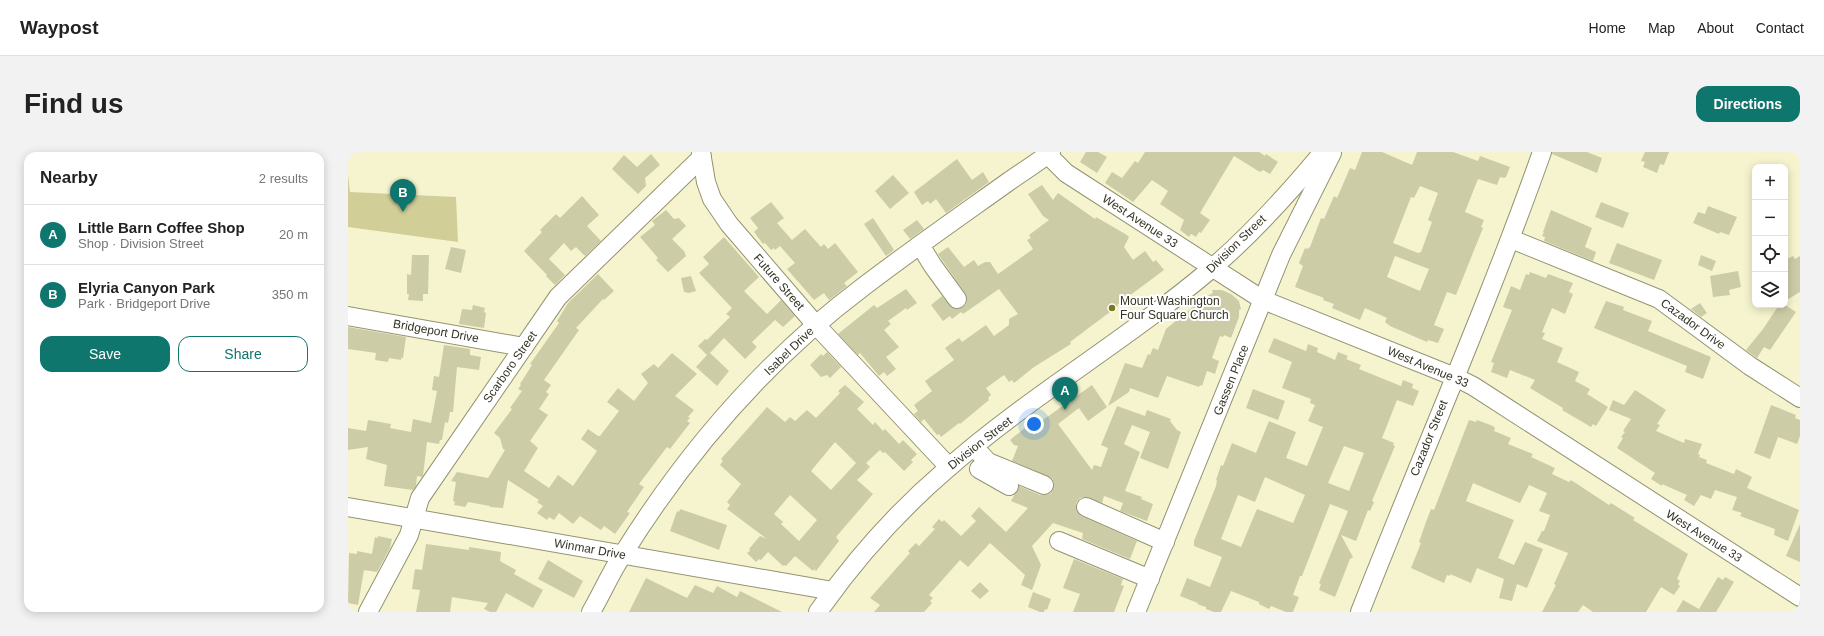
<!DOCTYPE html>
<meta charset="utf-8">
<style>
body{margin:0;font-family:Helvetica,sans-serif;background:#f2f2f2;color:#222}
.controls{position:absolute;right:12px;top:12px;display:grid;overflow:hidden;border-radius:8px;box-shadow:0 2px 10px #0003}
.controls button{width:36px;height:36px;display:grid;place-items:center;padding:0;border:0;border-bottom:1px solid #e0e0e0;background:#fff;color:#222;font:20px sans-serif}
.you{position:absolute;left:686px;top:272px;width:14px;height:14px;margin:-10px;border:3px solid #fff;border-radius:50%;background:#1a73e8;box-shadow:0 0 0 6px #1a73e833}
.badge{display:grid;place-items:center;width:26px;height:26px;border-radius:50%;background:#0f766e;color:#fff;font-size:13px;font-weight:700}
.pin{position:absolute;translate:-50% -33px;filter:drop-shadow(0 1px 2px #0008)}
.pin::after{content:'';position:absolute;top:21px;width:14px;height:12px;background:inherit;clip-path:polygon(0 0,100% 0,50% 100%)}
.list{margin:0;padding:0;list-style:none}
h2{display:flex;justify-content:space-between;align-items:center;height:52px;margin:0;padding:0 16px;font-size:17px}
h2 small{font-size:13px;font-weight:400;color:#767676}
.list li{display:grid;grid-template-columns:26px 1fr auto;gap:12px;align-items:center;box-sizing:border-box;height:60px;padding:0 16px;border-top:1px solid #e0e0e0}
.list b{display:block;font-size:15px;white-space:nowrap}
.list p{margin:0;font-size:13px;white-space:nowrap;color:#767676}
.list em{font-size:13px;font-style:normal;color:#767676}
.actions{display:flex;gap:8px;padding:12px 16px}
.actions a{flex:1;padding:9px 0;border:1px solid #0f766e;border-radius:12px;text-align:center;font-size:14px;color:#0f766e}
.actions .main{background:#0f766e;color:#fff}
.icon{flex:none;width:22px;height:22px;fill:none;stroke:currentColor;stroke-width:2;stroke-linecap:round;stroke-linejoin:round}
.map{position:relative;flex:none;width:1452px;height:460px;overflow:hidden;border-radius:12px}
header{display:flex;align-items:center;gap:24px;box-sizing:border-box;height:56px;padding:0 20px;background:#fff;border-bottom:1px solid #e0e0e0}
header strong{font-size:19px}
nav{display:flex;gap:22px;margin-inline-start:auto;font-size:14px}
.intro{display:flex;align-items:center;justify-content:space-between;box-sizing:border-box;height:96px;padding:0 24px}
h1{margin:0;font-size:28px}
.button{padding:10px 18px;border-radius:12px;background:#0f766e;color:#fff;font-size:14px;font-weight:700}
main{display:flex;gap:24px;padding:0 24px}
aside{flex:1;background:#fff;border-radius:12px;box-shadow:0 2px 10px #0003}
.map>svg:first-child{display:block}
</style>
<header>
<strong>Waypost</strong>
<nav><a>Home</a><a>Map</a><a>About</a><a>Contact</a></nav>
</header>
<div class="intro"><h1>Find us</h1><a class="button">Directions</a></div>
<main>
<aside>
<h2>Nearby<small>2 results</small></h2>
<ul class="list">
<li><span class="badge">A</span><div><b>Little Barn Coffee Shop</b><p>Shop · Division Street</p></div><em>20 m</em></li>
<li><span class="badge">B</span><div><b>Elyria Canyon Park</b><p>Park · Bridgeport Drive</p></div><em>350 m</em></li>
</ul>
<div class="actions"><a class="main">Save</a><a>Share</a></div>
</aside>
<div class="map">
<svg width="1452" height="460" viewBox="0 0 1452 460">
<rect width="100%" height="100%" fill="#f5f4ce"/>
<polygon fill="#d1cf97" points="0,23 2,40 108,45 110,90 0,75"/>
<g fill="#cccca7" fill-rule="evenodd">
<polygon points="738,0 750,0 759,5 749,21 732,10"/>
<polygon points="797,0 911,0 917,4 918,2 930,10 922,22 915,18 912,20 886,4 852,61 862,68 853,81 851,80 848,85 843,82 841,85 832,78 836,68 812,52 820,39 804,28 785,50 757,31 764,20 774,26 787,9 790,11"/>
<path d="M1014,0h20l30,13 5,-13h36l25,9 2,-5 30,11 -4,10 -2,1 -4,-1 -3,8 -19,-6 -13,33 19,8 -3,7 2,1 -27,67 -9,-3 -13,33 10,4 -6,14 -10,-3 -1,2 -37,-16 -5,-4 2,-4 -22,-10 -5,12 -28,-12 2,-4 -11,-4 1,-2 -29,-11 8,-21 -4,-3 6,-15 2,1 3,-2 11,-29 3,1 10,-23 3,2 13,-30 5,2zM1072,34l18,7 -10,27 4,2 -11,30 -3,1 -25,-10 18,-46 3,1zM1047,104l34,13 -9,22 -33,-14z"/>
<polygon points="1204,0 1239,0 1254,6 1249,21 1204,2"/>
<polygon points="1297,0 1321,0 1316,13 1312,12 1309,21 1295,15 1297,10 1293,9"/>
<polygon points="303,2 312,13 297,26 298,34 290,42 264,17 276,3 289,15"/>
<polygon points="609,7 624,28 635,20 641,30 598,61 588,47 582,52 580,49 574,53 566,40"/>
<polygon points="545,23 561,41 542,57 527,39"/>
<polygon points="694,33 705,48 710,41 747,67 748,65 779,83 781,85 776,95 785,108 797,99 805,110 808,108 816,118 769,153 770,154 722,190 723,192 686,215 666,231 664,228 661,230 656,223 638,236 643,243 640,246 641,248 612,272 611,271 593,285 591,282 589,283 576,267 573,270 566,262 570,259 566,253 584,239 577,229 606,208 597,196 611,186 614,190 638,173 646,184 661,173 661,167 670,162 651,137 615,162 613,160 604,167 602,164 595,169 583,153 594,144 604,156 610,157 618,152 619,146 617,141 590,102 600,95 616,115 626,108 630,114 637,110 642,110 650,122 685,97 679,88 683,86 681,83 701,68 695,64 680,42"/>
<polygon points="234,44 251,63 239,74 253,89 237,104 228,95 223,99 216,91 201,107 217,123 207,133 198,124 199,123 176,99 194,80 192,78 208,62 212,66"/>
<polygon points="423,50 436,66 429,71 444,88 457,77 473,95 476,92 480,97 487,91 510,120 496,131 499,134 481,148 476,141 466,148 439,117 447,111 439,102 432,94 427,98 426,96 423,98 417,91 415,92 406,80 410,76 402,66"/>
<polygon points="1253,50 1281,61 1275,76 1247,65"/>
<polygon points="1360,54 1389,65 1381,83 1372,80 1371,82 1345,71 1350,60 1357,62"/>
<polygon points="318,58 326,67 331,66 338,74 324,87 336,99 338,104 320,120 308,108 310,106 292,85 307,73 304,69"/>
<polygon points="1203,58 1244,76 1237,95 1248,100 1245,109 1196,89 1197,85 1194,84 1196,80 1195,80"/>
<polygon points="525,66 546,98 538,104 516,72"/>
<polygon points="569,68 576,77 562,87 555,78"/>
<polygon points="376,85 411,125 396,139 419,162 433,148 447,164 435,175 427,168 404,190 409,195 397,207 376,186 362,201 381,219 369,234 348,215 359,203 350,194 357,187 359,188 382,165 378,162 384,156 351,121 361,112 355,105"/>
<polygon points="1269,91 1314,108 1306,128 1261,111"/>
<polygon points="103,95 118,98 113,121 97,117"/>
<polygon points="64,103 81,103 80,142 75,142 75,149 60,148 61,142 59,142 59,122 63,123"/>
<polygon points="1353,103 1368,109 1364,119 1350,113"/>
<polygon points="1445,104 1447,107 1452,104 1452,140 1437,149 1437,108"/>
<polygon points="1390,119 1393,135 1381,138 1382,143 1365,145 1362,124"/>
<polygon points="1182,120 1198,126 1200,122 1225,131 1221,140 1225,142 1217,162 1204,156 1194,180 1197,181 1194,187 1215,196 1209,210 1231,220 1227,229 1242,237 1239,242 1260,255 1248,274 1245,272 1243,275 1214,258 1215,256 1182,236 1187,228 1162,218 1159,226 1143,220 1146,211 1143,210 1164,158 1155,155 1163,134 1172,138 1178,122 1181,123"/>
<polygon points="250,122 266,139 256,148 255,147 228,176 231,178 196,228 203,233 198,240 201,242 191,257 200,263 182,289 190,296 176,319 201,336 210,323 225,334 249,299 233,287 240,277 250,284 252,284 271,259 259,250 270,236 286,249 300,231 293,222 306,212 310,216 324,201 349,222 327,244 346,258 340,265 342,266 339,269 342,271 322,297 319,295 291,332 296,335 279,360 282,361 267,382 256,374 253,378 232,364 225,372 211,361 206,368 201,365 199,368 189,361 195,354 189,350 191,348 160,328 155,356 142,355 142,354 120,350 117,355 106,353 107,350 105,349 108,330 103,329 109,320 140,326 157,298 155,297 152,286 146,281 164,257 162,256 174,239 170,237 173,233 172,232 184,213 182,212 211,171 209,169 220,151"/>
<polygon points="343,124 348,139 341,141 336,140 333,126"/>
<polygon points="558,137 569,151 559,158 558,156 540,169 543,172 536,178 551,195 538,205 548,217 539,224 536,220 531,224 512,201 510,203 490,182 526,153 529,156"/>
<polygon points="864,138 874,138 883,142 891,149 893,157 891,158 891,165 883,186 876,183 875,185 872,184 864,206 871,209 867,222 859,219 854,234 852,233 851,235 819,224 810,246 782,236 781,240 760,254 777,211 794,216 800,202 802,203 805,196 810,198 818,177 857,145 865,141"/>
<polygon points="1258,149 1276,155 1275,158 1304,169 1300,179 1363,205 1355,227 1337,220 1339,214 1246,176"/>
<polygon points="1352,151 1359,161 1353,165 1343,157"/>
<polygon points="125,153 137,156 136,160 138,161 136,176 111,172 114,157 124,158"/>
<polygon points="1431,153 1437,153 1448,160 1422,198 1416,195 1409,206 1398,198 1415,177"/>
<polygon points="0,175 58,185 55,206 53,206 53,208 41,206 40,210 27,208 28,201 0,197"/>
<path d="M926,186l32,13 2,-7 10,4 -1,4 18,8 3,-8 10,4 -2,3 15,6 -2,4 42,17 2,-6 10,4 -1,4 7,3 -6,15 -16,-6 -15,38 12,5 -1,2 2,1 -23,55 2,1 -4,9 -2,-1 -12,31 -15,-6 12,22 -3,2 -15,38 -16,-7 2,-6 -2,-1 29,-72 -18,-7 -28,72h-2l-7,19 6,2 -6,15h-7l-15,-6 -2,3 -10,-5v-2l-28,-11 -10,21h-7l-8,-3v-2l-9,-3 1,-1 -18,-7 7,-18 23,9 12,-30 -28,-11v-5l22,-55 1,-6h-1l5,-15 2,1 9,-23 24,10 13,-32 27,11 -10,26 21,8 16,-39 -15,-6 7,-16 -5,-2 1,-4 -29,-11 10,-26 -24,-10zM996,294l20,7 -15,38 -21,-8zM917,325l40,18 -12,28 -36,-14 -16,38 -20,-8 17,-44 17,7z"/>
<polygon points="96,193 122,197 122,203 133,205 131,218 109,215 105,260 102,260 100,271 97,270 94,288 92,288 91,292 79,290 75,324 74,325 69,324 68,334 65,338 36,334 39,313 18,307 20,295 0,298 0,276 18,279 20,268 43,272 42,276 63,280 65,267 83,271 89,239 84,238 86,224 91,225"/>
<polygon points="479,200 493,215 482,226 479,223 473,225 462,213 473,202 475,204"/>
<path d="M497,233l19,17 -7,7 16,16 2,-3 8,9 2,-2 14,15 4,-4 14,14 -6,6 2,2 -9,9 -19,-19 -2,1 -3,-3 -14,13 4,4 -13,13 16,14 -37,43 3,4 -23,30 -2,-2 -1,2 -18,-15 -9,10 -2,-1 -1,1 -15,-14 -7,8 -2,-1 -3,3 -9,-9 3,-2 -1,-2 11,-13 7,3 -40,-30 3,-4 -3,-3 14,-18 -21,-19 3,-4 -2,-2 46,-52 18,15 5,-5 5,4 12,-11 9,8 24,-25 -2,-2zM487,290l21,21 -25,27 -20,-19zM442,343l27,25 -18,21 -18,-17 2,-2 -9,-8z"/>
<polygon points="744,233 759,255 740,269 731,256 710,272 744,318 746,313 753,315 760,296 753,293 769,254 797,264 799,258 823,267 822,269 829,278 833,280 820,317 792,306 802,280 784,273 776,292 792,300 777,339 794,345 793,347 805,352 799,369 772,359 775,351 756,344 754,351 737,345 732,346 728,351 728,356 733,364 789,389 782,407 734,387 735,381 705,371 684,394 693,413 684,438 673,433 677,423 642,391 620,415 612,408 581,443 585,446 582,449 584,451 576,460 526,460 532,453 522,446 562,401 560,399 568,391 571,394 587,377 584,375 591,367 594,370 596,368 613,384 628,369 623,364 631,355 658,380 680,356 663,349 671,334 692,343 698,343 703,341 706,332 704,326 664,309 670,294 666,293 662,288 682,272 684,275 702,263"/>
<polygon points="905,237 937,249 930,268 898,256"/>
<polygon points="1287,238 1318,258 1309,272 1312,273 1308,279 1336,291 1337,287 1354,292 1350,302 1352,303 1351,305 1359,308 1358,311 1386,322 1388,317 1404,325 1399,336 1451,358 1440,389 1426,383 1427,377 1392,364 1394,361 1384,358 1389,345 1367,338 1363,347 1353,343 1346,354 1336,348 1339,343 1314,332 1314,334 1303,327 1307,321 1269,296 1275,286 1273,285 1277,280 1275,279 1283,267 1261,258 1265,248 1276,253"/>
<polygon points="1423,253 1448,263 1447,266 1452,268 1452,284 1449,292 1430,285 1422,307 1406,301"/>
<polygon points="1121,268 1128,270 1129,268 1145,274 1147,276 1146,279 1163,286 1160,292 1185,302 1183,305 1207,316 1204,322 1221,330 1223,328 1261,353 1263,351 1287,366 1285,368 1340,402 1329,427 1332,429 1330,432 1332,434 1326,443 1313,435 1298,460 1245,460 1235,453 1230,460 1194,460 1208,433 1206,432 1220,401 1189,389 1194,379 1196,379 1202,363 1191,359 1199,341 1181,333 1172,351 1125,331 1118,349 1166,368 1150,406 1166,413 1177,390 1195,397 1179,436 1169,432 1164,449 1151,446 1156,427 1129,416 1123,431 1102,422 1102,424 1099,423 1096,431 1063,416 1073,391 1071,390 1078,370 1083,357 1086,358"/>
<polygon points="332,357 379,373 371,398 322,379 329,359 331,360"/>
<polygon points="1452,372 1452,410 1438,404"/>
<polygon points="30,384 44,387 42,396 29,420 16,418 10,453 0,451 1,401 9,402 9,399 24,402 27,385 30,386"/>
<polygon points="78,392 121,398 121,395 153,400 152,409 168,418 166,422 195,438 185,456 158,441 148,460 142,460 136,457 140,451 104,445 102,460 68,460 72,438 64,437 66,423 67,417 74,418"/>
<polygon points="726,407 775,427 773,433 776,434 766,460 725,460 732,442 715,436"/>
<polygon points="200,408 235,429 226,446 190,427"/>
<polygon points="1370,425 1375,428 1377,425 1386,430 1368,460 1328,460 1335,448 1351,457"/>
<polygon points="298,426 339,446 347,433 365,441 369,434 389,445 392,439 434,460 281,460"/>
<polygon points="632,430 641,439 632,447 623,439"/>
<polygon points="685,440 703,447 699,458 697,457 696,460 692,460 680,455"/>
</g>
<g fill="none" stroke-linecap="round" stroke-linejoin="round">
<g stroke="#949371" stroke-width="20">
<g id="minor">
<polyline points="353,0 358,30 364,47 381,72 468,173 601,315"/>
<polyline points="700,3 718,21 915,148 1107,225 1125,234 1452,445"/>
<polyline points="1163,87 1311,147 1402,214 1452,246"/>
<polyline points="572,93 585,114 609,147"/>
<polyline points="0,164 176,195"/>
<polyline points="626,295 640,310 696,333"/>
<polyline points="631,317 661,334"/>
<polyline points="0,355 485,439"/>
<polyline points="738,355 817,390"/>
<polyline points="711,389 802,427"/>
<polyline points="20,460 61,383 72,346 210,145 354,5"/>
<path d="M243,460c11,-19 20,-40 32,-58 63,-101 144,-195 240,-267 47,-36 96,-70 145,-105 14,-10 29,-19 43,-30"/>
<path d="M470,460c37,-53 80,-101 129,-143 83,-73 180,-129 264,-200 41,-35 78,-76 112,-117"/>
<polyline points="788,460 933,103 984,1"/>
<path d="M1012,460c60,-153 127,-305 182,-460"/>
</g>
</g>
<use href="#minor" stroke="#fff" stroke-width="18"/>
</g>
<circle fill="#7c781e" stroke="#fff" stroke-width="1.5" cx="764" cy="156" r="4"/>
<g text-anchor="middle" stroke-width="4" stroke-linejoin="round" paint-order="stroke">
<g font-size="12" fill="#343425" stroke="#fff">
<text transform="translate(792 69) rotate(33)" y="4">West Avenue 33</text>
<text transform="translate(888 92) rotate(-44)" y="4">Division Street</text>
<text transform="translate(431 130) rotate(49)" y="4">Future Street</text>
<text transform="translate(1345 172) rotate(36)" y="4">Cazador Drive</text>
<text transform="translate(88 179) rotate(10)" y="4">Bridgeport Drive</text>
<text transform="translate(441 199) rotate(-44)" y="4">Isabel Drive</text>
<text transform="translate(162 215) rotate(-55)" y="4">Scarboro Street</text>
<text transform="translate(1080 215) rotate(23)" y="4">West Avenue 33</text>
<text transform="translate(883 228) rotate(-68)" y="4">Gassen Place</text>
<text transform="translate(1081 286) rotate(-68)" y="4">Cazador Street</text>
<text transform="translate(632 291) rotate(-38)" y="4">Division Street</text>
<text transform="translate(1356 384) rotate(32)" y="4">West Avenue 33</text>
<text transform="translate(242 397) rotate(10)" y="4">Winmar Drive</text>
</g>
<g font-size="12" fill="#343425" stroke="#fff" text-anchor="start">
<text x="772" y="153">Mount Washington<tspan x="772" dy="14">Four Square Church</tspan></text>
</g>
</g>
</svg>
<div class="controls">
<button>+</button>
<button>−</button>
<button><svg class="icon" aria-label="locate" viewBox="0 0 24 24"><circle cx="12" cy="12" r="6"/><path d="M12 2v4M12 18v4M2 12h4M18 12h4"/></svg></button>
<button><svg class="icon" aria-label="layers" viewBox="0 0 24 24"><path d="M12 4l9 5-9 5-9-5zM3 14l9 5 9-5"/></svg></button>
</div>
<div class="you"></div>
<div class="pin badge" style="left:717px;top:258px">A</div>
<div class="pin badge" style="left:55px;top:60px">B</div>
</div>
</main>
